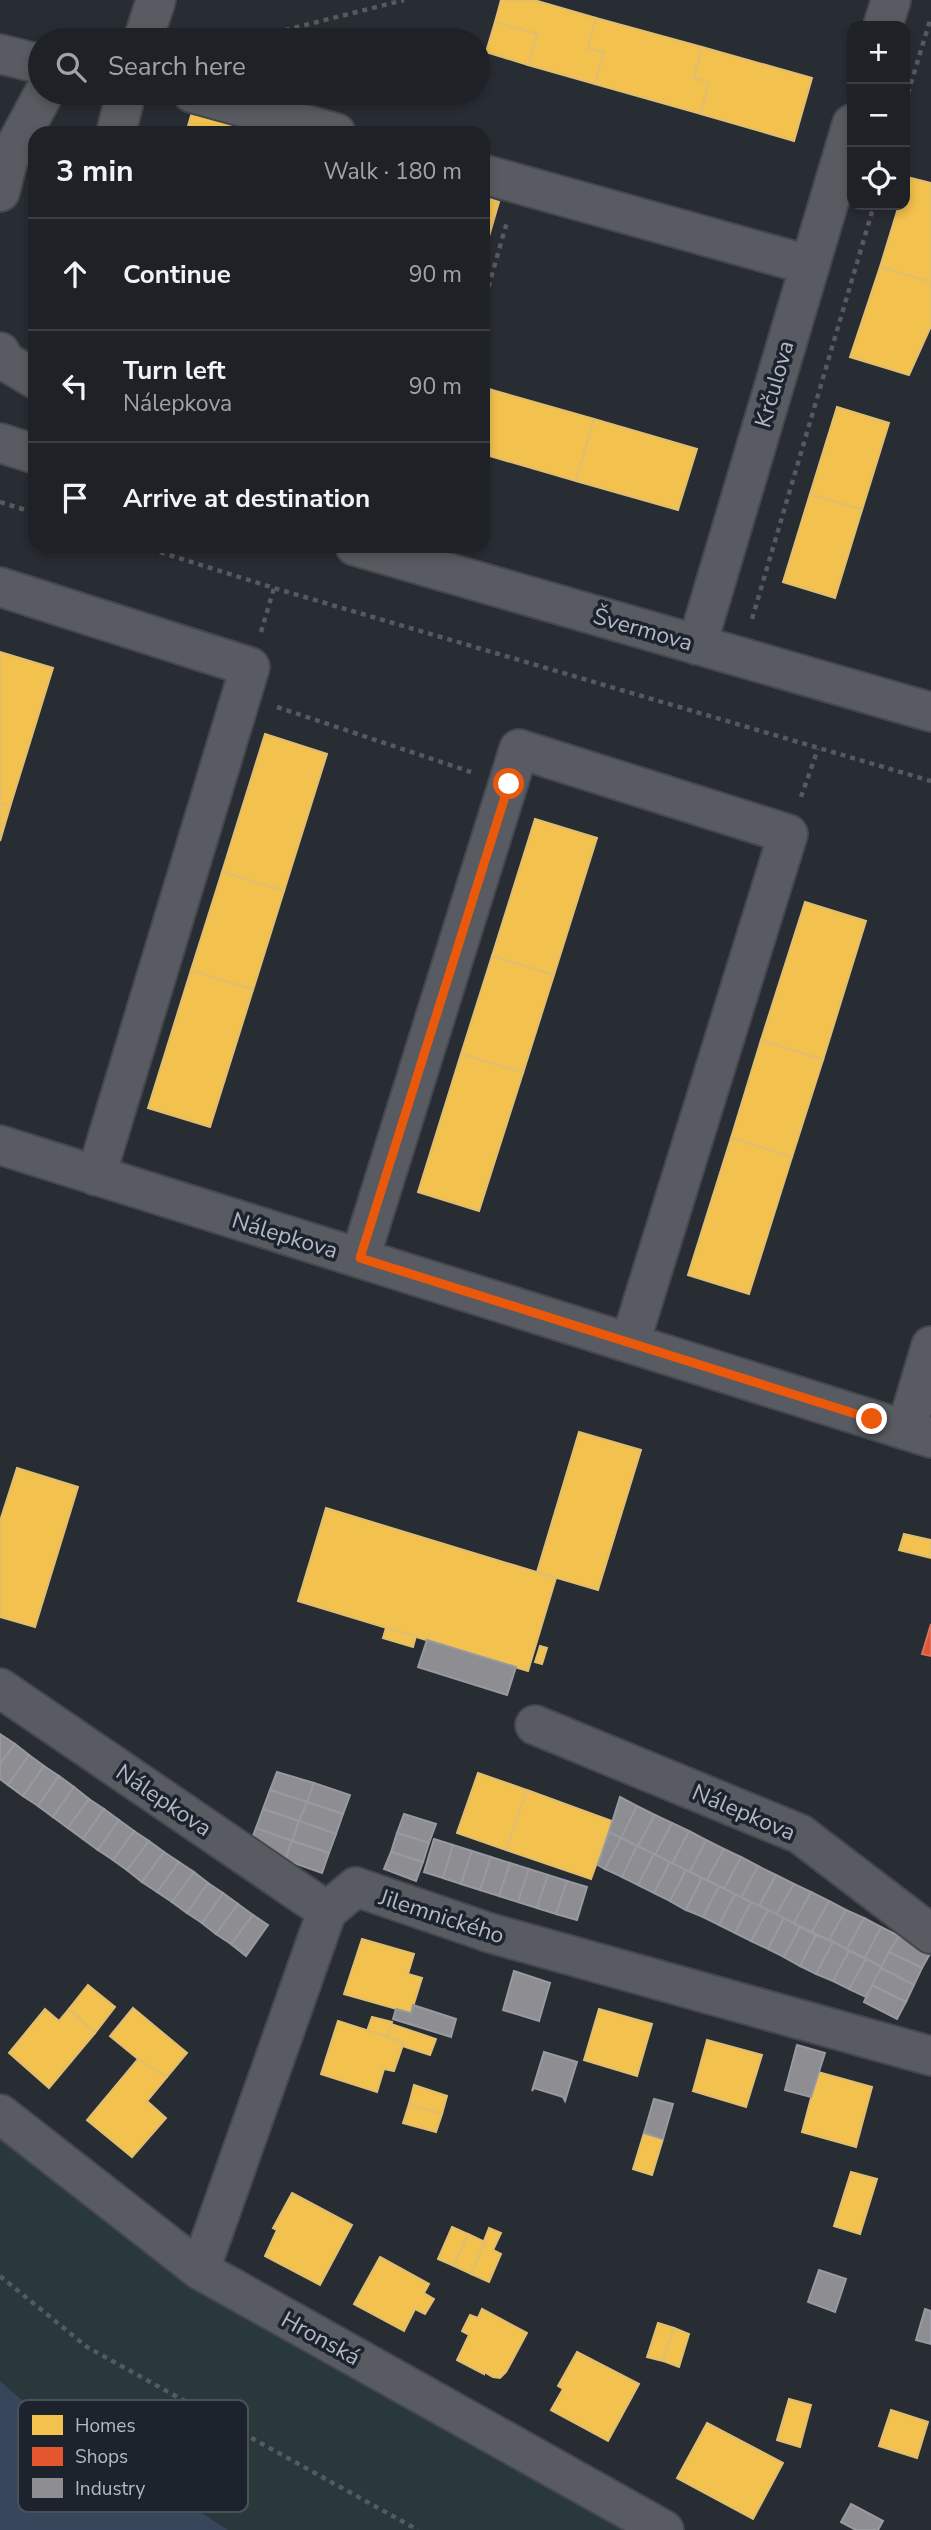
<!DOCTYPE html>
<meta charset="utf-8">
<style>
body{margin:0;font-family:"Nunito Sans",sans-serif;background:#2b2e32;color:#f1f3f6}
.controls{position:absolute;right:21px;top:21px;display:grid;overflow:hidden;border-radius:14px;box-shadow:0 4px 10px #0003}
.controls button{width:63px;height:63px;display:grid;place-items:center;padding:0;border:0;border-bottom:2px solid #3c3e43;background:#1e2126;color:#f1f3f6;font:35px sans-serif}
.stop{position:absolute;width:21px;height:21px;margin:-16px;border:5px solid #ea580c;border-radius:50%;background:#fff}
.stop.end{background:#ea580c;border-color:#fff;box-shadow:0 2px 7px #0008}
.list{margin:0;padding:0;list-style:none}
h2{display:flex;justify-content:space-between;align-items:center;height:91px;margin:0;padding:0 28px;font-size:30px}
h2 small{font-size:23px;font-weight:400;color:#a1a3a7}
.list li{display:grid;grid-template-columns:46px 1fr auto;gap:21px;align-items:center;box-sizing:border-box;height:112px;padding:0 28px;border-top:2px solid #3c3e43}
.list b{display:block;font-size:26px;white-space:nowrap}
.list p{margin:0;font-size:23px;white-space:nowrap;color:#a1a3a7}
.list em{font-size:23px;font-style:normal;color:#a1a3a7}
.icon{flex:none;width:38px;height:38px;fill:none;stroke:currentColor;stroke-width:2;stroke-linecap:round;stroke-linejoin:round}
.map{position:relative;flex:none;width:931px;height:2530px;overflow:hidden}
.search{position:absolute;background:#1e2126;box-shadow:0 4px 10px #0003;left:28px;top:28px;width:462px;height:77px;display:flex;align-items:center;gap:18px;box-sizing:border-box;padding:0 24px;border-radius:38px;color:#a1a3a7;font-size:26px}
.panel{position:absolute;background:#1e2126;box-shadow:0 4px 10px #0003;left:28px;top:126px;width:462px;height:427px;border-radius:21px}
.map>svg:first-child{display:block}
</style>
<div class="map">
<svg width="931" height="2530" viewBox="0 0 931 2530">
<rect width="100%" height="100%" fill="#282c33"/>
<polygon fill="#29383a" points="0,2114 200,2270 656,2530 228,2530 137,2471 62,2434 0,2381"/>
<polygon fill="#38465b" points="0,2381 62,2434 137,2471 228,2530 0,2530"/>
<g fill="#f2c14e" stroke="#dfbe71" stroke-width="2">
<polygon points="501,0 534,0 596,18 588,48 604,52 595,84 528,65 537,34 495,22"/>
<polygon points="596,18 702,47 694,78 709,82 701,114 595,84 604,52 588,48"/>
<polygon points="495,22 537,34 528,65 486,52"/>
<polygon points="702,47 812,78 794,141 701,114 709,82 694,78"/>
<polygon points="192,112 261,133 186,133"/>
<polygon points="907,177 931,183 931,282 880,267 899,205 905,205"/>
<polygon points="483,197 499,202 483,257"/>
<polygon points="880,267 931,282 931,326 909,375 850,357"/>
<polygon points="483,387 492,390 483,418"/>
<polygon points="492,390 594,419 576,481 483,454 483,418"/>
<polygon points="837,407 889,423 862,510 810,494"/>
<polygon points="594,419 697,449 678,510 576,481"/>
<polygon points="810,494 862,510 835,598 783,582"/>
<polygon points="0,652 53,668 10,807 0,803"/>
<polygon points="265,734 327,754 284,891 222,872"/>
<polygon points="0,803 10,807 0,841"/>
<polygon points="535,819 597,838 554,975 492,956"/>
<polygon points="222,872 284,891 253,990 191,970"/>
<polygon points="805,902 866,921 823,1060 761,1040"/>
<polygon points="492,956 554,975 523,1073 461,1054"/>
<polygon points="191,970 253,990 210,1127 148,1108"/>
<polygon points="761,1040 823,1060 792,1157 731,1138"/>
<polygon points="461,1054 523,1073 479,1211 418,1192"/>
<polygon points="731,1138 792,1157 749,1294 688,1275"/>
<polygon points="579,1432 641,1450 598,1590 537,1572"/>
<polygon points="17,1468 78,1487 35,1627 0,1617 0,1521"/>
<polygon points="326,1508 556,1578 528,1671 298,1601"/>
<polygon points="904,1534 931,1540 931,1558 899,1550"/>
<polygon points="386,1628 416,1636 413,1647 383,1638"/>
<polygon points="540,1646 547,1648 542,1664 535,1662"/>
<polygon points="478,1773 527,1790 506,1850 457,1833"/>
<polygon points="527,1790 612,1821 591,1879 506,1850"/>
<polygon points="362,1939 414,1954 408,1974 422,1978 411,2013 344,1994"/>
<polygon points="88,1985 115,2007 95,2033 69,2009"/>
<polygon points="133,2008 187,2053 167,2077 138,2059 110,2036"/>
<polygon points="45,2009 59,2021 69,2009 95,2033 49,2088 9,2053"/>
<polygon points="599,2009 652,2024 637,2076 584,2060"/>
<polygon points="372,2017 392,2022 387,2037 367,2031"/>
<polygon points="338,2021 404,2042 394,2071 384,2069 377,2092 321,2074"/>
<polygon points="391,2024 436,2039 430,2055 402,2046 404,2042 387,2037"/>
<polygon points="707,2040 762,2055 746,2107 693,2091"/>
<polygon points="138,2059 167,2077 147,2101 166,2118 132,2157 87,2120"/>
<polygon points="818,2072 872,2087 856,2147 802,2132"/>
<polygon points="414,2085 447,2096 442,2114 409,2104"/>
<polygon points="409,2104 442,2114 436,2132 403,2123"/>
<polygon points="644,2133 663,2139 652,2175 633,2169"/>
<polygon points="851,2172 877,2179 860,2234 834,2226"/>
<polygon points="292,2193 352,2225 320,2285 265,2256 277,2230 273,2228"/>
<polygon points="452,2227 468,2234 454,2266 438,2259"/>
<polygon points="489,2228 501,2233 493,2250 501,2254 489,2282 471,2274"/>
<polygon points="468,2234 485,2242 471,2274 454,2266"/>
<polygon points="380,2257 429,2284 424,2293 434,2299 425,2314 415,2309 404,2331 354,2304"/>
<polygon points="482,2309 527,2333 506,2372 500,2378 493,2377 484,2372 484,2374 457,2360 469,2335 462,2331 470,2315 478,2318"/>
<polygon points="658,2323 674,2328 663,2361 647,2357"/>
<polygon points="674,2328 689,2334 679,2367 663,2361"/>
<polygon points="577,2352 639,2384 608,2441 551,2410 563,2389 558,2386"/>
<polygon points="789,2399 811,2405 800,2447 777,2440"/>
<polygon points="891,2410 928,2422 917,2458 879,2446"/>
<polygon points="707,2423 783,2463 753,2519 677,2478"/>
</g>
<polygon fill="#e4572e" stroke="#d5745b" stroke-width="2" points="931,1624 931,1656 922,1654"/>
<g fill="#8d8d92" stroke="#989aa1" stroke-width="2">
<polygon points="427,1640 516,1667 507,1695 418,1667"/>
<polygon points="0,1734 15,1744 0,1764"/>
<polygon points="15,1744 29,1755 8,1785 0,1779 0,1764"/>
<polygon points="29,1755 44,1766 23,1796 8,1785"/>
<polygon points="44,1766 59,1776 38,1806 23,1796"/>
<polygon points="277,1772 314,1783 307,1802 270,1790"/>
<polygon points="59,1776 74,1787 53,1817 38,1806"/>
<polygon points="314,1783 350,1795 343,1814 307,1802"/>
<polygon points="74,1787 89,1799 68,1828 53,1817"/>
<polygon points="270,1790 307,1802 299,1821 263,1809"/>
<polygon points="620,1797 637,1806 621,1838 609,1832"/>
<polygon points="89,1799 104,1809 83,1839 68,1828"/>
<polygon points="307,1802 343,1814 336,1834 299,1821"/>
<polygon points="637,1806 655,1815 638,1846 621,1838"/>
<polygon points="104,1809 119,1820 98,1850 83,1839"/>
<polygon points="263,1809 299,1821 292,1841 256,1828"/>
<polygon points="404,1814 436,1824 429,1843 397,1833"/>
<polygon points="655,1815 672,1823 655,1855 638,1846"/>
<polygon points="119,1820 134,1831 113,1860 98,1850"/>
<polygon points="299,1821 336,1834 329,1853 292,1841"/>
<polygon points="672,1823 689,1831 672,1864 655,1855"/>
<polygon points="256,1828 292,1841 285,1860 249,1846"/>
<polygon points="134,1831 149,1841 127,1870 113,1860"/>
<polygon points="689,1831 706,1840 690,1872 672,1864"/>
<polygon points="609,1832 621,1838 605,1869 598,1865"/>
<polygon points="397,1833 429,1843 423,1862 391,1852"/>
<polygon points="621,1838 637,1846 622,1877 605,1869"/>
<polygon points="434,1839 453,1845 443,1878 424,1872"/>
<polygon points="706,1840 724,1849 707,1880 690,1872"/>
<polygon points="149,1841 164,1852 142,1882 127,1870"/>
<polygon points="292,1841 329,1853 322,1873 285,1860"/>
<polygon points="453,1845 472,1851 461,1884 443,1878"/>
<polygon points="637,1846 654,1854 638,1885 622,1877"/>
<polygon points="724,1849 741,1857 724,1889 707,1880"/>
<polygon points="472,1851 491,1857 480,1890 461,1884"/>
<polygon points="164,1852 179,1862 157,1892 142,1882"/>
<polygon points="391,1852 423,1862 416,1881 384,1869"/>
<polygon points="654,1854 670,1862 654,1893 638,1885"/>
<polygon points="491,1857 510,1863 499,1896 480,1890"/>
<polygon points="741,1857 758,1866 741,1898 724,1889"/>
<polygon points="179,1862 194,1872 172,1902 157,1892"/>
<polygon points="670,1862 686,1870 670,1901 654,1893"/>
<polygon points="510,1863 529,1869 518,1902 499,1896"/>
<polygon points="758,1866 776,1875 759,1906 741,1898"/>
<polygon points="529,1869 548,1875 537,1908 518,1902"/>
<polygon points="686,1870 702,1878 686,1910 670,1901"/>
<polygon points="194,1872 208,1883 187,1913 172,1902"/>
<polygon points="548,1875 567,1881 556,1914 537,1908"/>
<polygon points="776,1875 794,1884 776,1915 759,1906"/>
<polygon points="702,1878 719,1886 703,1917 686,1910"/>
<polygon points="567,1881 587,1887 577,1920 556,1914"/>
<polygon points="208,1883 223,1893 202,1923 187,1913"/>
<polygon points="794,1884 811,1892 794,1923 776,1915"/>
<polygon points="719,1886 735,1894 719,1925 703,1917"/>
<polygon points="811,1892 829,1901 812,1932 794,1923"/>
<polygon points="223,1893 238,1904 216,1934 202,1923"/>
<polygon points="735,1894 751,1902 735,1933 719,1925"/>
<polygon points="829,1901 846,1910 829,1940 812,1932"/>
<polygon points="751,1902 768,1910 751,1941 735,1933"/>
<polygon points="238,1904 253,1915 231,1944 216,1934"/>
<polygon points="768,1910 784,1918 768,1949 751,1941"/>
<polygon points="846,1910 864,1918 847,1949 829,1940"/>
<polygon points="253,1915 268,1925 246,1956 231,1944"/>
<polygon points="784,1918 800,1927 784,1957 768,1949"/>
<polygon points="864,1918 881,1927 865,1958 847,1949"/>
<polygon points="800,1927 816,1935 800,1966 784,1957"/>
<polygon points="881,1927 899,1936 882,1967 865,1958"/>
<polygon points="816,1935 833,1942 816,1974 800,1966"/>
<polygon points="899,1936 931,1952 922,1968 889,1952"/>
<polygon points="833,1942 849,1951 833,1981 816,1974"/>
<polygon points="849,1951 866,1959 849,1989 833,1981"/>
<polygon points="889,1952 922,1968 914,1985 881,1968"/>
<polygon points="866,1959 882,1967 866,1997 849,1989"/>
<polygon points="881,1968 914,1985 906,2002 872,1985"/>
<polygon points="514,1971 550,1983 539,2021 503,2010"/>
<polygon points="872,1985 906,2002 897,2019 864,2002"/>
<polygon points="413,2005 456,2019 451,2037 393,2019 396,2009 411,2013"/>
<polygon points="797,2045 825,2053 811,2097 785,2090"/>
<polygon points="544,2052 577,2062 565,2101 563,2097 534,2088 532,2091"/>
<polygon points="654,2099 673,2104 663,2139 644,2133"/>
<polygon points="819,2270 846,2279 835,2312 808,2302"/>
<polygon points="925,2309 931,2311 931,2344 916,2340"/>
<polygon points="851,2504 883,2521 878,2530 856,2530 841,2522"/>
</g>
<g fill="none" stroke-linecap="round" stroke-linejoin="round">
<g stroke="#44474c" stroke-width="42">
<g id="minor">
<polyline points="883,26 891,0"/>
<polyline points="143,40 156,0"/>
<polyline points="0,54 40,64"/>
<polyline points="192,93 336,133"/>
<polyline points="116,133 126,93"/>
<polyline points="483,174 809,265"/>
<polyline points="0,192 8,160 44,93"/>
<polyline points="0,352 5,361 35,379"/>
<polyline points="0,443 35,454"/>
<polyline points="355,546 931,712"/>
<polyline points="0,587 250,667 96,1176"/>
<polyline points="697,645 852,124"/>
<polyline points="0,1145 931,1438"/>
<polyline points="360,1258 519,749 788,834 630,1343"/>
<polyline points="906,1430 931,1346"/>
<polyline points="0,1688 327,1911"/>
<polyline points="535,1725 800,1834 931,1934"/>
<polyline points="0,2114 200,2270 664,2530"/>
<polyline points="200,2270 327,1911 356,1887 490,1933 931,2056"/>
</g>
</g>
<g stroke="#565a5f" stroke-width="4.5" stroke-dasharray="5 5" stroke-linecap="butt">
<polyline points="246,40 404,0"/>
<polyline points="905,103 931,17"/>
<polyline points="483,306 507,222"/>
<polyline points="0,502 35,513"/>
<polyline points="141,546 274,588 931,781"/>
<polyline points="752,619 874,205"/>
<polyline points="261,632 274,588"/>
<polyline points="277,707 471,772"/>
<polyline points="801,797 818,749"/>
<polyline points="0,2276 87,2347 418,2530"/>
</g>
<use href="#minor" stroke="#585b61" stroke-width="38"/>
</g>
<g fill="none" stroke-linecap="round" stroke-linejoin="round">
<polyline stroke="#ea580c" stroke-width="9" points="509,784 360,1258 872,1419"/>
</g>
<g text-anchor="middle" stroke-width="7" stroke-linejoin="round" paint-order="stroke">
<g font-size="23" fill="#b2b8c4" stroke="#1c232d">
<text transform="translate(774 384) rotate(-74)" y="8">Krčulova</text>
<text transform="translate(643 629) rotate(16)" y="8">Švermova</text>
<text transform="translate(285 1235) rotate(17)" y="8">Nálepkova</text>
<text transform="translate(164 1800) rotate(34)" y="8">Nálepkova</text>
<text transform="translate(744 1812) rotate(23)" y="8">Nálepkova</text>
<text transform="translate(442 1916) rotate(18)" y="8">Jilemnického</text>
<text transform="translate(321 2338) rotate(29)" y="8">Hronská</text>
</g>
</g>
<rect x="18" y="2400" width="230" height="112" rx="10" fill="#1c232d" stroke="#49505a" stroke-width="2"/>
<rect x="32" y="2415" width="31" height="20" fill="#f2c14e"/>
<rect x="32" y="2447" width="31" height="19" fill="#e4572e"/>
<rect x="32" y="2478" width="31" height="20" fill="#8d8d92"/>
<g font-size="19" fill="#b2b8c4">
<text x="75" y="2432">Homes</text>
<text x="75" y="2463">Shops</text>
<text x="75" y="2495">Industry</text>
</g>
</svg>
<div class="controls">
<button>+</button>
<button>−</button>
<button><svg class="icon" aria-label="locate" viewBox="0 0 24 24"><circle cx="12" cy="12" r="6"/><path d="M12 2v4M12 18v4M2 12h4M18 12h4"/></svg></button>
</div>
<div class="stop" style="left:509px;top:784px"></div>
<div class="stop end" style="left:872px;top:1419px"></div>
<div class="search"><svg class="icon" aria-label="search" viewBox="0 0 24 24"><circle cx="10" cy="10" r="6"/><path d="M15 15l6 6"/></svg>Search here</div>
<section class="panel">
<h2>3 min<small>Walk · 180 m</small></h2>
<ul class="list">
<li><svg class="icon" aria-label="ahead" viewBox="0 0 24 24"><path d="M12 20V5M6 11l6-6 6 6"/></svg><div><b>Continue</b></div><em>90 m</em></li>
<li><svg class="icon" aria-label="left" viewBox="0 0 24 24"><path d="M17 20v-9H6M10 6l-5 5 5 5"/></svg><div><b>Turn left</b><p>Nálepkova</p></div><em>90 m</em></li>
<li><svg class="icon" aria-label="arrive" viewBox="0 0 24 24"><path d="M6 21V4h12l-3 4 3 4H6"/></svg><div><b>Arrive at destination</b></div></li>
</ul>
</section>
</div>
